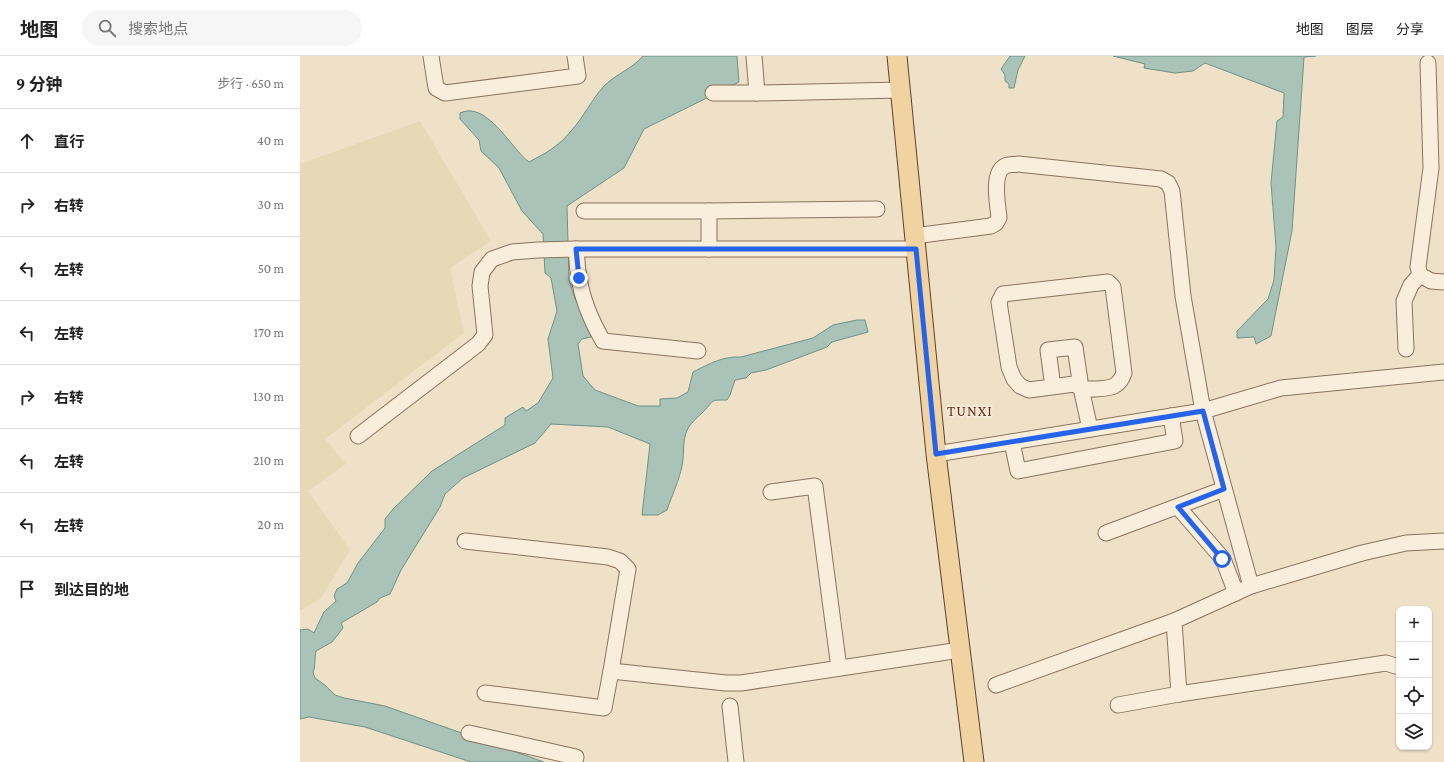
<!DOCTYPE html>
<html lang="zh">
<meta charset="utf-8">
<style>
body{margin:0;font-family:"Crimson Pro","Noto Sans SC",serif;background:#f6f6f6;color:#222}
.controls{position:absolute;right:12px;bottom:12px;display:grid;overflow:hidden;border-radius:8px;box-shadow:0 1px 3px #0004}
.controls button{width:36px;height:36px;display:grid;place-items:center;padding:0;border:0;border-bottom:1px solid #e0e0e0;background:#fff;color:#222;font:20px sans-serif}
.stop{position:absolute;width:12px;height:12px;margin:-9px;border:3px solid #2563eb;border-radius:50%;background:#fff}
.stop.end{background:#2563eb;border-color:#fff;box-shadow:0 1px 4px #0008}
.list{margin:0;padding:0;list-style:none}
h2{display:flex;justify-content:space-between;align-items:center;height:52px;margin:0;padding:0 16px;font-size:17px}
h2 small{font-size:13px;font-weight:400;color:#767676}
.list li{display:grid;grid-template-columns:26px 1fr auto;gap:12px;align-items:center;box-sizing:border-box;height:64px;padding:0 16px;border-top:1px solid #e0e0e0}
.list b{display:block;font-size:15px;white-space:nowrap}
.list em{font-size:13px;font-style:normal;color:#767676}
.icon{flex:none;width:22px;height:22px;fill:none;stroke:currentColor;stroke-width:2;stroke-linecap:round;stroke-linejoin:round}
.map{position:relative;flex:none;width:1144px;height:706px;overflow:hidden}
header{display:flex;align-items:center;gap:24px;box-sizing:border-box;height:56px;padding:0 20px;background:#fff;border-bottom:1px solid #e0e0e0}
header strong{font-size:19px}
nav{display:flex;gap:22px;margin-inline-start:auto;font-size:14px}
.search{width:280px;height:36px;background:#f6f6f6;display:flex;align-items:center;gap:10px;box-sizing:border-box;padding:0 14px;border-radius:22px;color:#767676;font-size:15px}
main{display:flex}
aside{flex:1;background:#fff}
.map>svg:first-child{display:block}
</style>
<header>
<strong>地图</strong>
<div class="search"><svg class="icon" aria-label="search" viewBox="0 0 24 24"><circle cx="10" cy="10" r="6"/><path d="M15 15l6 6"/></svg>搜索地点</div>
<nav><a>地图</a><a>图层</a><a>分享</a></nav>
</header>
<main>
<aside>
<h2>9 分钟<small>步行 · 650 m</small></h2>
<ul class="list">
<li><svg class="icon" aria-label="ahead" viewBox="0 0 24 24"><path d="M12 20V5M6 11l6-6 6 6"/></svg><div><b>直行</b></div><em>40 m</em></li>
<li><svg class="icon" aria-label="right" viewBox="0 0 24 24"><path d="M7 20v-9h11M14 6l5 5-5 5"/></svg><div><b>右转</b></div><em>30 m</em></li>
<li><svg class="icon" aria-label="left" viewBox="0 0 24 24"><path d="M17 20v-9H6M10 6l-5 5 5 5"/></svg><div><b>左转</b></div><em>50 m</em></li>
<li><svg class="icon" aria-label="left" viewBox="0 0 24 24"><path d="M17 20v-9H6M10 6l-5 5 5 5"/></svg><div><b>左转</b></div><em>170 m</em></li>
<li><svg class="icon" aria-label="right" viewBox="0 0 24 24"><path d="M7 20v-9h11M14 6l5 5-5 5"/></svg><div><b>右转</b></div><em>130 m</em></li>
<li><svg class="icon" aria-label="left" viewBox="0 0 24 24"><path d="M17 20v-9H6M10 6l-5 5 5 5"/></svg><div><b>左转</b></div><em>210 m</em></li>
<li><svg class="icon" aria-label="left" viewBox="0 0 24 24"><path d="M17 20v-9H6M10 6l-5 5 5 5"/></svg><div><b>左转</b></div><em>20 m</em></li>
<li><svg class="icon" aria-label="arrive" viewBox="0 0 24 24"><path d="M6 21V4h12l-3 4 3 4H6"/></svg><div><b>到达目的地</b></div></li>
</ul>
</aside>
<div class="map">
<svg width="1144" height="706" viewBox="0 0 1144 706">
<rect width="100%" height="100%" fill="#efe1c8"/>
<polygon fill="#e5dab5" points="120,65 191,185 150,212 164,277 25,383 46,408 8,435 50,494 21,542 0,555 0,108"/>
<g fill="#a9c3b9" stroke="#6f9287">
<path d="M343,0h94l2,26 -95,47 -20,39 -57,38 2,74 6,19 8,8 8,30 -9,2 -4,5 5,32 12,14 43,16h22v-7l17,-1 11,-6 5,-20c16,-8 30,-16 48,-15l72,-19 20,-13 24,-5h8l3,12 -36,10 -5,5 -61,23 -15,3 -5,5 -11,2 -5,15 -3,5c-18,0 -12,0 -23,11 -4,4 -9,8 -13,13 -10,11 -6,29 -9,42 -3,15 -10,29 -15,44l-9,5h-16l8,-71 -42,-17 -57,-3 -16,19 -72,35 -18,16 -5,13 -39,63 -11,24 -10,4 -3,4 -36,21 2,5 -11,14 -16,9c-2,8 0,15 -3,22l2,5 11,8 9,9 9,3 41,8 159,56h-73l-106,-35 -56,-10 -9,2v-89l8,-1 6,4 10,-21 12,-11 -2,-5 3,-7 10,-6 11,-20 27,-35v-9l8,-10 39,-38 73,-46v-7l18,-11 3,4 12,-8 15,-25 -5,-39 9,-28 -6,-33 -6,-5 -2,-39 -21,-23 -23,-43 -18,-17 -2,-11 -19,-21v-6c27,-13 52,37 69,49 17,-9 30,-16 42,-31 13,-14 20,-31 33,-45 12,-12 28,-17 39,-30z"/>
<polygon points="710,0 725,0 718,14 714,32 709,32 709,28 705,25 705,19 701,13"/>
<polygon points="813,0 1016,0 1004,1 992,175 971,280 956,288 954,281 937,282 937,275 968,243 974,224 976,191 971,127 977,65 983,61 984,37 905,7 893,15 875,17 844,12 845,8"/>
</g>
<g fill="none" stroke-linecap="round" stroke-linejoin="round">
<g stroke="#8b725d" stroke-width="17">
<g id="minor">
<polyline points="131,0 136,32 145,37 278,20 275,0"/>
<polyline points="454,0 457,37 601,34"/>
<polyline points="1128,7 1131,112 1118,211 1120,219 1131,225 1144,226"/>
<polyline points="413,37 457,37"/>
<polyline points="284,155 409,155 577,153"/>
<polyline points="409,155 409,193"/>
<path d="M614,180l77,-10 5,-3 3,-5c-1,-13 -8,-45 6,-52 4,-2 9,-1 13,-2l143,15 7,4 4,8 11,105 20,115 48,175 111,-33 44,-10 38,-2"/>
<path d="M276,193c1,9 1,19 3,28 3,22 13,45 24,64l95,10"/>
<polyline points="1106,293 1104,245 1111,229 1120,219"/>
<path d="M753,331l-5,-37 27,-3 6,41c8,2 26,1 33,-2 6,-3 8,-8 10,-13l-11,-86 -5,-5 -105,12 -4,8 10,65 5,12 6,7 9,4 45,-6 7,4 9,41"/>
<polyline points="58,380 178,288 185,279 180,230 182,216 192,203 212,196 238,194 276,193 615,193"/>
<polyline points="712,386 718,415 875,385 871,360"/>
<polyline points="636,398 903,355 981,332 1144,316"/>
<polyline points="471,436 515,430 539,612"/>
<polyline points="878,451 923,503 936,537"/>
<polyline points="806,477 924,433"/>
<polyline points="165,485 308,501 320,505 328,513 311,615 426,627 441,627 660,594"/>
<polyline points="874,565 879,638 1086,607 1099,611"/>
<polyline points="696,629 874,565 951,530"/>
<polyline points="185,637 304,652 311,615"/>
<polyline points="818,649 879,638"/>
<polyline points="430,650 436,706"/>
<polyline points="169,677 276,701 275,706"/>
</g>
</g>
<g stroke="#594131" stroke-width="21">
<polyline id="major" points="597,0 636,398 674,706"/>
</g>
<use href="#minor" stroke="#f9eedc" stroke-width="15"/>
<use href="#major" stroke="#f1d2a1" stroke-width="19"/>
</g>
<g fill="none" stroke-linecap="round" stroke-linejoin="round">
<polyline stroke="#2563eb" stroke-width="5" points="279,222 276,193 616,193 636,398 903,355 924,433 878,451 922,503"/>
</g>
<g text-anchor="middle" stroke-width="3.5" stroke-linejoin="round" paint-order="stroke">
<g font-size="15" letter-spacing="1" fill="#682a1f" stroke="#f6ebd8">
<text x="670" y="360">TUNXI</text>
</g>
</g>
</svg>
<div class="controls">
<button>+</button>
<button>−</button>
<button><svg class="icon" aria-label="locate" viewBox="0 0 24 24"><circle cx="12" cy="12" r="6"/><path d="M12 2v4M12 18v4M2 12h4M18 12h4"/></svg></button>
<button><svg class="icon" aria-label="layers" viewBox="0 0 24 24"><path d="M12 4l9 5-9 5-9-5zM3 14l9 5 9-5"/></svg></button>
</div>
<div class="stop" style="left:922px;top:503px"></div>
<div class="stop end" style="left:279px;top:222px"></div>
</div>
</main>
